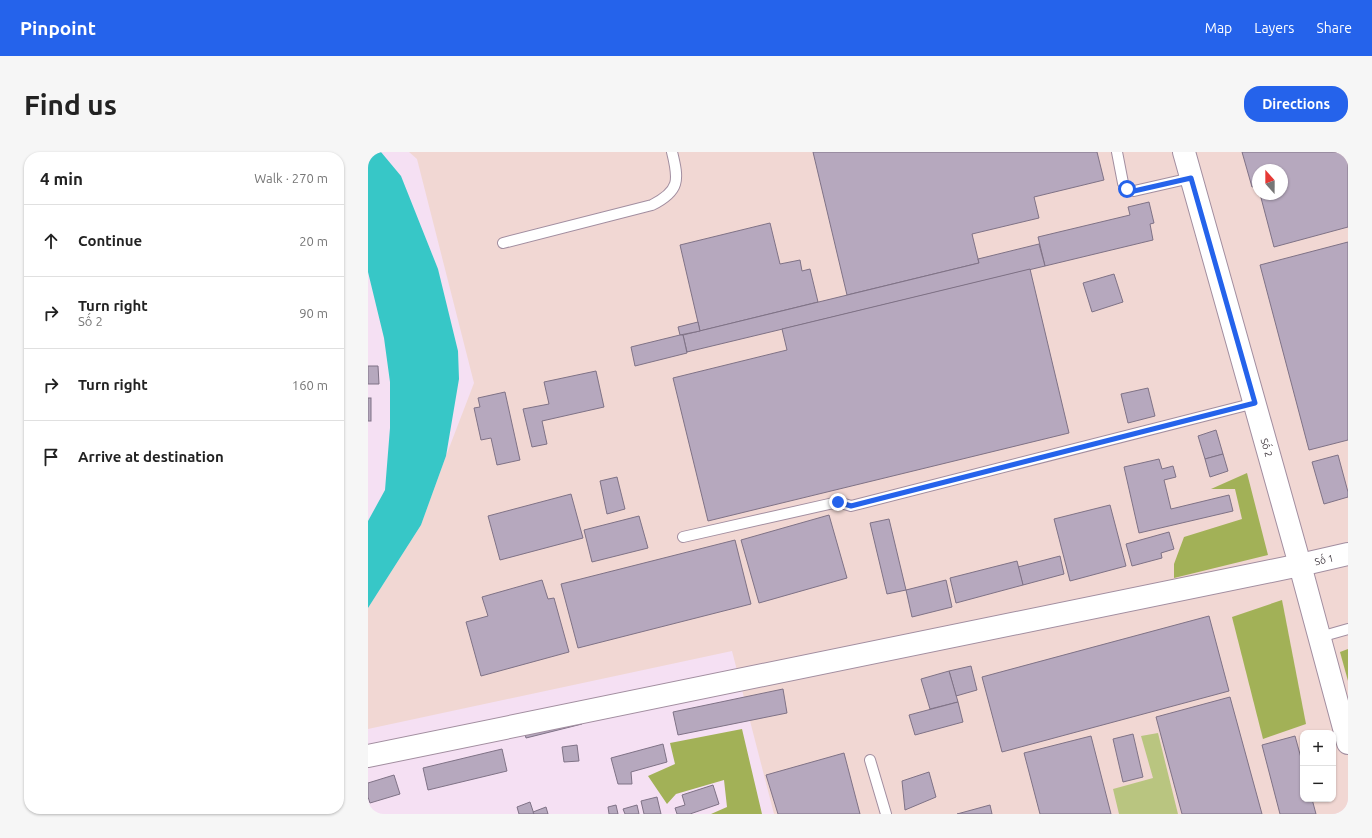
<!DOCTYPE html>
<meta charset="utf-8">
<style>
body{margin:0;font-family:Ubuntu,sans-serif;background:#f6f6f6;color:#222}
.controls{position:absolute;right:12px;bottom:12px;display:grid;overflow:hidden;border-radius:8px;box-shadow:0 1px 3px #0004}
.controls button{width:36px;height:36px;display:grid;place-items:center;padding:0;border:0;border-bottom:1px solid #e0e0e0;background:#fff;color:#222;font:20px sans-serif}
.compass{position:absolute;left:884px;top:12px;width:36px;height:36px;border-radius:50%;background:#fff;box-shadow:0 1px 3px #0004;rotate:339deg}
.stop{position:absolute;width:12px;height:12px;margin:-9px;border:3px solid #2563eb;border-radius:50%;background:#fff}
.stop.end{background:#2563eb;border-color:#fff;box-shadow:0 1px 4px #0008}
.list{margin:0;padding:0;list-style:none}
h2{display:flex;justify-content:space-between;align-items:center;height:52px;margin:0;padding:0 16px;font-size:17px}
h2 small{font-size:13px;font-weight:400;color:#767676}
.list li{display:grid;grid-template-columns:26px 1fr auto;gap:12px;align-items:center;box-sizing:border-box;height:72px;padding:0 16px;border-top:1px solid #e0e0e0}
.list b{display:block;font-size:15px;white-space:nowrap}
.list p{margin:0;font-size:13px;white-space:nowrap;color:#767676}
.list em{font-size:13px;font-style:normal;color:#767676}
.icon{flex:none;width:22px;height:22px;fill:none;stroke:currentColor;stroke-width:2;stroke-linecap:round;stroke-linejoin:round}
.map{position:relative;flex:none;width:980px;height:662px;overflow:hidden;border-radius:16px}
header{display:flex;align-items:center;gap:24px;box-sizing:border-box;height:56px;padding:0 20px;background:#2563eb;color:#fff}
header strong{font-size:19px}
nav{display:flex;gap:22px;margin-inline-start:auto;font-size:14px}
.intro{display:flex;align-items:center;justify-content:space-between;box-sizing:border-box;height:96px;padding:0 24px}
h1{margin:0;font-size:28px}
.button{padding:10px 18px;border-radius:16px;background:#2563eb;color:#fff;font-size:14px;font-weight:700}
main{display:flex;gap:24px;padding:0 24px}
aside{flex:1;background:#fff;border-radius:16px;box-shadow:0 1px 3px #0004}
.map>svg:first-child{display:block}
</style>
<header>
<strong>Pinpoint</strong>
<nav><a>Map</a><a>Layers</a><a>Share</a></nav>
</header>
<div class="intro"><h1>Find us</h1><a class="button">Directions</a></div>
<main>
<aside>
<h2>4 min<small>Walk · 270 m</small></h2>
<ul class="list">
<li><svg class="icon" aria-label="ahead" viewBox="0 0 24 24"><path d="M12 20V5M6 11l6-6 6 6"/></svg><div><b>Continue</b></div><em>20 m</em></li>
<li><svg class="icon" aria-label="right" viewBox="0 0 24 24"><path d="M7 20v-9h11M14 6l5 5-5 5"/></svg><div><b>Turn right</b><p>Số 2</p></div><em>90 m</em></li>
<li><svg class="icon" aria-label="right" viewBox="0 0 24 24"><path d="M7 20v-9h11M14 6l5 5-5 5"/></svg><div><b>Turn right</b></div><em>160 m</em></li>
<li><svg class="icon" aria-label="arrive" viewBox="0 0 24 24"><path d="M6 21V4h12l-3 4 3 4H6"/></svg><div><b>Arrive at destination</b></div></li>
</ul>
</aside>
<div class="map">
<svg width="980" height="662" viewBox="0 0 980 662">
<rect width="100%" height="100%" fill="#f5e0f3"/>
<path fill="#f1d7d3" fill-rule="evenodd" d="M41,0h939v662h-574l-42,-163 -364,78v-121l53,-83 25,-69 28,-73 -57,-224zM890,18h24v24h-24zM935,581h30v66h-30z"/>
<polygon fill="#b9c580" points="790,581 810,662 751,662 745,637 785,626 773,584"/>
<g fill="#a2b157">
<polygon points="879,321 900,403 806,426 806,412 816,385 874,367 867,337 843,337"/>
<polygon points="914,448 938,572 895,587 864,465"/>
<polygon points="980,497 980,529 972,500"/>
<polygon points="374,577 394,662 343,662 359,655 356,628 308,642 299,652 280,624 307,612 302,591"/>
</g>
<polygon fill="#37c7c7" points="0,0 13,0 33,24 70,117 90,199 91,227 78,304 53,373 0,456 0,369 17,338 22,276 22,230 16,186 0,120"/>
<g fill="#b6a8be" stroke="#7f7286">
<polygon points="445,0 729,0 736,28 666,45 671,66 604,82 611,111 479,143"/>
<polygon points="874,0 980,0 980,75 906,95 892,42 914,42 914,18 890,18 890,34 890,33 884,35"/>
<polygon points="781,50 786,71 782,72 785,88 677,114 670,85 762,63 760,55"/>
<polygon points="402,71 412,112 432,108 434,119 442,117 450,150 332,179 312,93"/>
<polygon points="980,90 980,288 941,298 892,113"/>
<polygon points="671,92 677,114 319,200 315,183 611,111 610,107"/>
<polygon points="662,117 701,281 340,369 305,226 419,198 414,177"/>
<polygon points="746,122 755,150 724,160 715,131"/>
<polygon points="330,170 332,179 312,183 310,175"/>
<polygon points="312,183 315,183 319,201 267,214 263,195"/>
<polygon points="0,214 10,214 11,232 0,232"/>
<polygon points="228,219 236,255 174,269 179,292 164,295 155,257 181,252 176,230"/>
<polygon points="780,236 787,264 760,271 753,242"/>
<polygon points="137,240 152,308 129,313 123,286 113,288 106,256 112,255 110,246"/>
<rect x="0" y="246" width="3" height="23"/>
<polygon points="848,278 855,302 837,307 830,284"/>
<polygon points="855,302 860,319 842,325 837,307"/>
<polygon points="970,303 980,340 980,345 956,352 944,310"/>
<polygon points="791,307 794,317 805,314 808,325 796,328 803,357 861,343 865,359 771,381 756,315"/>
<polygon points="249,325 257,357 239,362 232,329"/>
<polygon points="203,342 215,386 132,408 120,364"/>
<polygon points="742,353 758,414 702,429 686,367"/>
<polygon points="461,363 479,426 391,451 373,388"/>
<polygon points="271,364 280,396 224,410 216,378"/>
<polygon points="521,367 538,438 519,442 502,371"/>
<polygon points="801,380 806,397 793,401 794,406 764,414 758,392"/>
<polygon points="367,388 383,452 210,496 193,432"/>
<polygon points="692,404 696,422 655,433 650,415"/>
<polygon points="649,409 655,433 588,451 582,426"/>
<polygon points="174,428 180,447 186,446 201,500 113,524 98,470 120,464 114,445"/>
<polygon points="578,428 584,455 544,465 538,438"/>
<polygon points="841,464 861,539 634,600 614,525"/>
<polygon points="603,514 609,538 588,544 581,519"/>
<polygon points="581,519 590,550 562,557 553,527"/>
<polygon points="415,537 419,561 310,583 305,560"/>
<polygon points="862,545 894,662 814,662 788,565"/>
<polygon points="590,550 595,570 547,583 541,563"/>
<polygon points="216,563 214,572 158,586 156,578"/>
<polygon points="765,582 775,625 755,630 745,587"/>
<polygon points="723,584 743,662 672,662 656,601"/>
<polygon points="927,584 935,613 935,647 944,647 948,662 912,662 894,593"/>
<polygon points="295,592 299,610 263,620 264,632 250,632 243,606"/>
<polygon points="209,593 211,609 196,610 194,595"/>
<polygon points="134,597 139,619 60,638 55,616"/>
<polygon points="476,601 492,662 410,662 398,623"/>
<polygon points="561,620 568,645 537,658 534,629"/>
<polygon points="26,623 32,642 2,651 0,645 0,631"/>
<polygon points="345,633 351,652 322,662 309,662 307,656 317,653 314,643"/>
<polygon points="289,645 293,662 276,662 273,649"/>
<polygon points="162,650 166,662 151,662 149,655"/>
<polygon points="248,653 250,662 241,662 240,655"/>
<polygon points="269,653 271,662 257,662 255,657"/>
<polygon points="622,653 624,662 589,662"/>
<polygon points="178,655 180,662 166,662 165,660"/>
</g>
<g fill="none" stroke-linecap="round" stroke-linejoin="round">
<g stroke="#a28ea0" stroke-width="12">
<g id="lane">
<polyline points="749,0 755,31 759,37 766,39 823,26"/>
<path d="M135,91l149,-38c28,-14 27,-25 20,-53"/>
<polyline points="315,385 470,350 483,354 887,251"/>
<polyline points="952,485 980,477"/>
<polyline points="502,608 518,662"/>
</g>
</g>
<g stroke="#a28ea0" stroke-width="24">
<g id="secondary">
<path id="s1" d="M816,0l116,413 48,178"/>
<path id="s2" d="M0,604l932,-191 48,-11"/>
</g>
</g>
<use href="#lane" stroke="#fff" stroke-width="10"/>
<use href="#secondary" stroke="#fff" stroke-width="22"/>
</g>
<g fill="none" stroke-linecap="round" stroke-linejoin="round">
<polyline stroke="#2563eb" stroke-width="5" points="470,350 483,354 887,251 823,26 766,39 759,37"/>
</g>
<g text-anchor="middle" stroke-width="3.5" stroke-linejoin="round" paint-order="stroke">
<g font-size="10" fill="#423a41" stroke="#fdf0fc">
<text dy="4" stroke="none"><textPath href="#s1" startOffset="307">Số 2</textPath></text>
<text dy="4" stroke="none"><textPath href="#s2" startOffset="976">Số 1</textPath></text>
</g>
</g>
</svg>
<div class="controls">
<button>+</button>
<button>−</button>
</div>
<svg class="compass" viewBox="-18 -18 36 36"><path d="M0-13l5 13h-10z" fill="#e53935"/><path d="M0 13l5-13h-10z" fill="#767676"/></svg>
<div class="stop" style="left:759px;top:37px"></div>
<div class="stop end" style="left:470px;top:350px"></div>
</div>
</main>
